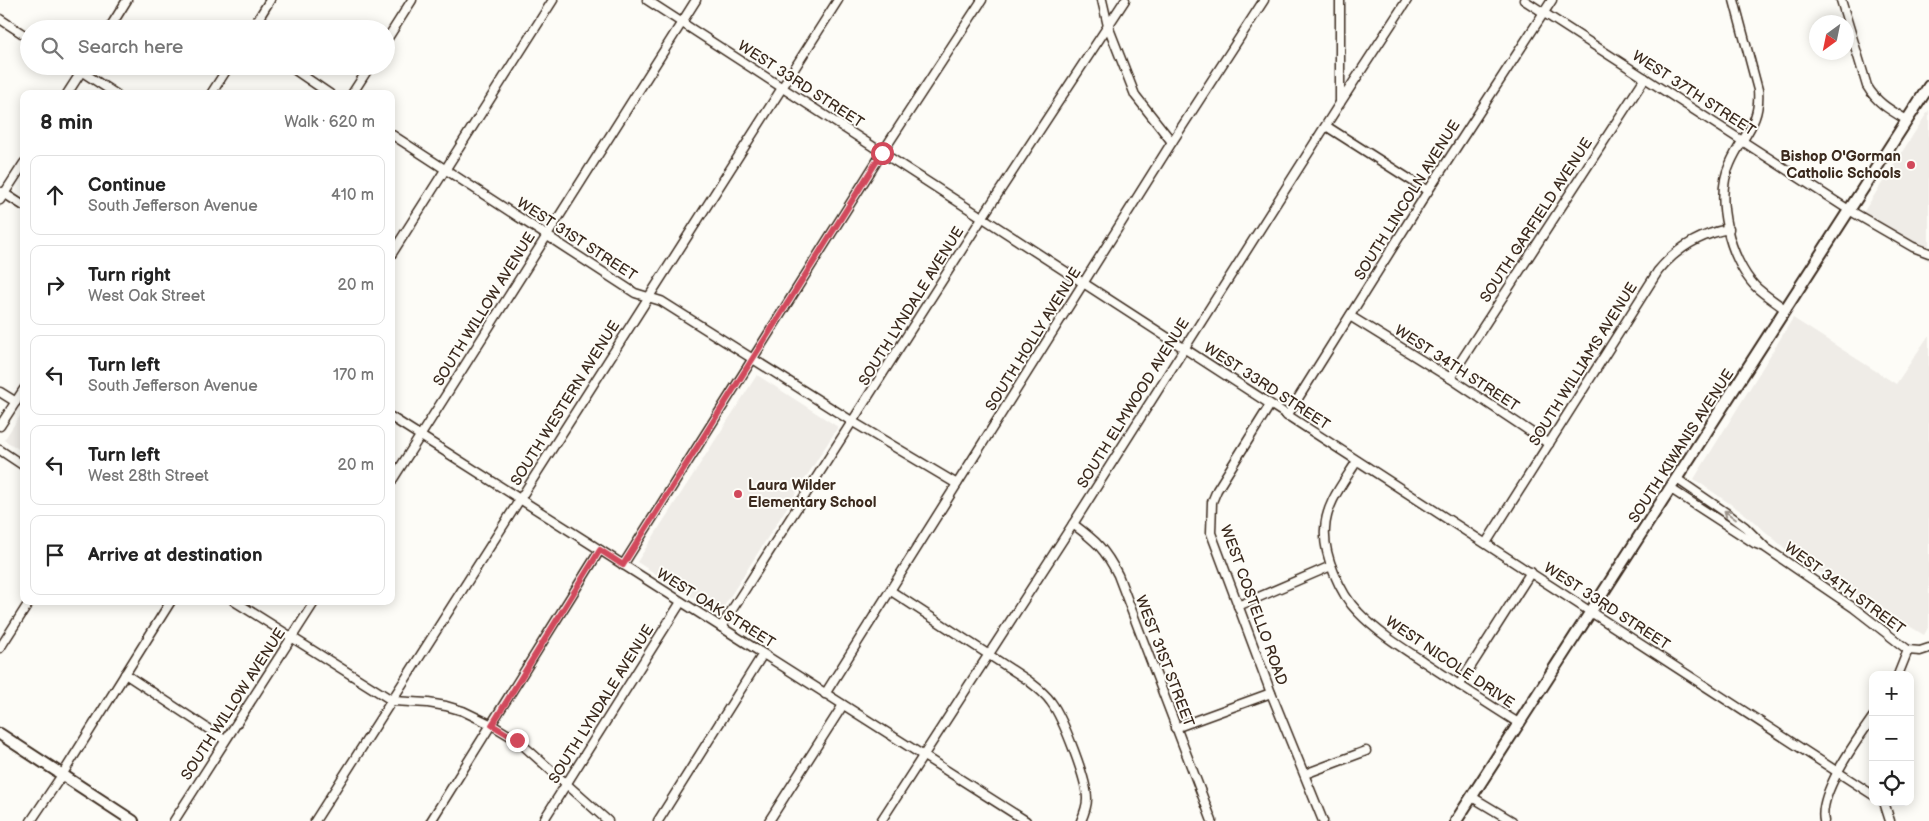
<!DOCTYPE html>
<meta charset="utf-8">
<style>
body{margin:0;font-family:"Balsamiq Sans",sans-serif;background:#f6f6f6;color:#222}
.controls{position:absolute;right:15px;bottom:15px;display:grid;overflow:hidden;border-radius:10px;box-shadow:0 2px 12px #0003}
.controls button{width:45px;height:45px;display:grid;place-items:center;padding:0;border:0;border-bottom:1px solid #e0e0e0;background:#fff;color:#222;font:25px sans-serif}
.compass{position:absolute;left:1809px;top:15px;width:45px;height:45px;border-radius:50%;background:#fff;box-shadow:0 2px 12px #0003;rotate:213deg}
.stop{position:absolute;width:15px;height:15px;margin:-11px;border:4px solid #d1495b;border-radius:50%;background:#fff}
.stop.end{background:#d1495b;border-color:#fff;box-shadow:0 1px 5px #0008}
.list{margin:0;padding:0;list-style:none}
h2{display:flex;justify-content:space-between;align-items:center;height:65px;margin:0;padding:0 20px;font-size:21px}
h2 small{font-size:16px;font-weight:400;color:#767676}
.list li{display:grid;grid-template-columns:32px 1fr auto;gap:15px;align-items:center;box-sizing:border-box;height:80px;margin:0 10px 10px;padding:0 10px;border:1px solid #e0e0e0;border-radius:10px}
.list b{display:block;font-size:19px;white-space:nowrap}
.list p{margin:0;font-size:16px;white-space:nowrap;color:#767676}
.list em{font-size:16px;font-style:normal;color:#767676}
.icon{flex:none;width:28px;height:28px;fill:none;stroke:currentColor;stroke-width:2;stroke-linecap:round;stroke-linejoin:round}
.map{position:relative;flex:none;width:1929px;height:821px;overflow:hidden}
.search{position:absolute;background:#fff;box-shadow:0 2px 12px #0003;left:20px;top:20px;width:375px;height:55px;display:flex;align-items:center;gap:12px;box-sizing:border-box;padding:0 18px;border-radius:28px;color:#767676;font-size:19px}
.panel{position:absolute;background:#fff;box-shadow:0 2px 12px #0003;left:20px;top:90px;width:375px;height:515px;border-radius:10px}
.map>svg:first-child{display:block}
</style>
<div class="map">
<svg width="1929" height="821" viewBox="0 0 1929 821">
<rect width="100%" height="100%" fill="#fdfcf7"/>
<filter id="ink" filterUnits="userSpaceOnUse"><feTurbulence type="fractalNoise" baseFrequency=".02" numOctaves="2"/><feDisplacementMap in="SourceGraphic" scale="10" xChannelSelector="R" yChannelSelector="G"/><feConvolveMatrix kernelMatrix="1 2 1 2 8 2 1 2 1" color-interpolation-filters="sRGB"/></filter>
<g filter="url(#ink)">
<g fill="#efece7">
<polygon points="1929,110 1929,261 1859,219"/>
<polygon points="1793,318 1896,384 1929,335 1929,626 1924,635 1795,557 1745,514 1694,479"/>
<polygon points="757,375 838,427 719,614 637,562"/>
<polygon points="24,410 24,452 4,440"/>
</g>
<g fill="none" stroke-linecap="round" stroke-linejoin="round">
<g stroke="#3b2a1e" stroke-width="11">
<g id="minor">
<polyline points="647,0 1873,795"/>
<polyline points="1102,0 1108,26 1135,95 1172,142"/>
<polyline points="1524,0 1849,210 1913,247 1929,253"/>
<path d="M1734,0l24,90c3,35 -16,45 -28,74 -16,34 0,96 25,122 9,9 21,16 31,24"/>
<path d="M1841,0l26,86c10,17 23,24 40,34"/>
<polyline points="0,19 29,38"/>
<polyline points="109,29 127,0"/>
<polyline points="252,29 270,0"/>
<polyline points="386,41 412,0"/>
<polyline points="73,66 116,94"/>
<polyline points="289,66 330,94"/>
<polyline points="67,94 85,66"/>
<polyline points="211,94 229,66"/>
<polyline points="352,94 370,66"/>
<polyline points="1340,103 1340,0"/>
<polyline points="1326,126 1428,191"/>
<polyline points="391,134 635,293 661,301 853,422 957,484"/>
<polyline points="2,192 24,206"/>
<polyline points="0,200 24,163"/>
<polyline points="391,255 553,0"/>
<polyline points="1350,316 1450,378 1549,444"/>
<polyline points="1450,378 1645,78"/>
<polyline points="0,392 16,402"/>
<polyline points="1270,405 1217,490 1212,502 1211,533 1271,693 1323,821"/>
<polyline points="1287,416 1428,191 1552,0"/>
<polyline points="391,417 1026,821"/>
<polyline points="0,426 24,389"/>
<polyline points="0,450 24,466"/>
<path d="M1357,461c-13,21 -31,42 -32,68 -2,25 15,65 33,83 19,20 43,35 66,50 32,21 64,42 96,62"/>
<polyline points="1677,479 1725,512 1745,527 1766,548 1854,608 1908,650"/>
<polyline points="391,482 696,0"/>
<polyline points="1671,489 1754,543 1762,546"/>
<path d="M1073,524c23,17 32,25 45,51l94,246"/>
<path d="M1486,543l172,-272c19,-23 41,-37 71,-42"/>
<polyline points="623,565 882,153 982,0"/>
<path d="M891,591l135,88c9,7 18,13 25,23 12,16 36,78 36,97 0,7 -3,15 -6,22"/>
<polyline points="234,601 393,701 428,703 446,706 463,711 492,725 517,740 608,821"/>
<polyline points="1238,606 1331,566"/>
<polyline points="721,627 982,218 1125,0"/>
<polyline points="0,648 30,601"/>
<polyline points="1908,650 1920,651 1929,648"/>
<polyline points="125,674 225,740"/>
<polyline points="1898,675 1908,650"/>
<polyline points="1459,685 1531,572"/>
<polyline points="825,694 1172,142 1264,0"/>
<polyline points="1175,728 1271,693"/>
<polyline points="1305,774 1366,751"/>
<polyline points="1472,797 1512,821"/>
<polyline points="1884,802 1890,821"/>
<polyline points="31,821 62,775 171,601"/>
<polyline points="174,821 315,601"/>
<polyline points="315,821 838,0"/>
<polyline points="431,821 600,550"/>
<polyline points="543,821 681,602"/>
<polyline points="658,821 763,654"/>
<polyline points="769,821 843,705"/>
<polyline points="881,821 1073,524 1340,103 1407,0"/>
<path d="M1824,821c-6,-28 33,-81 49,-104"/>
</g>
</g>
<g stroke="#3b2a1e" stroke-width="14">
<g id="major">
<polyline points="0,734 133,821"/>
<polyline points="1456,821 1929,86"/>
</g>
</g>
<use href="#minor" stroke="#fdfcf7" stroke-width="8"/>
<use href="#major" stroke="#fdfcf7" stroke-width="10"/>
</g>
<defs><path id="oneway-shaft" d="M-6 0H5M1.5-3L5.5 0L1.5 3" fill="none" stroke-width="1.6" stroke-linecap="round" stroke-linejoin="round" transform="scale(1.25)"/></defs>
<use stroke="#9c938a" href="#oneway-shaft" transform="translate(1730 515) rotate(-143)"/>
</g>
<g fill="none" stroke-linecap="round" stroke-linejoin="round" filter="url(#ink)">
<polyline stroke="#d1495b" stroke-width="6" points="517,740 492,725 600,550 623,565 882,153"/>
</g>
<g fill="#d1495b" stroke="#fdfcf7" stroke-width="2">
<circle cx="1911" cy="165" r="5"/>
<circle cx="738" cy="494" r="5"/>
</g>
<g text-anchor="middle" stroke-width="4" stroke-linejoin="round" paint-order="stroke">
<g font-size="15" fill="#3b2a1e" stroke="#fdfcf7">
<text transform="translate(801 84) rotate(33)" y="5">WEST 33RD STREET</text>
<text transform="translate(1694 93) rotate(33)" y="5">WEST 37TH STREET</text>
<text transform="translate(1407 200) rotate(-58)" y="5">SOUTH LINCOLN AVENUE</text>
<text transform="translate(1536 220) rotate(-57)" y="5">SOUTH GARFIELD AVENUE</text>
<text transform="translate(577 239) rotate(33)" y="5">WEST 31ST STREET</text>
<text transform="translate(911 306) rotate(-58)" y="5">SOUTH LYNDALE AVENUE</text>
<text transform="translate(484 309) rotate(-58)" y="5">SOUTH WILLOW AVENUE</text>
<text transform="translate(1033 339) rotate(-58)" y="5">SOUTH HOLLY AVENUE</text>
<text transform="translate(1583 364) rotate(-58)" y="5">SOUTH WILLIAMS AVENUE</text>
<text transform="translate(1457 368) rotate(33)" y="5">WEST 34TH STREET</text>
<text transform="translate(1267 386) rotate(33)" y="5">WEST 33RD STREET</text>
<text transform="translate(565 403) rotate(-58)" y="5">SOUTH WESTERN AVENUE</text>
<text transform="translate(1133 403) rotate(-58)" y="5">SOUTH ELMWOOD AVENUE</text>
<text transform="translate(1681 446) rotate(-57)" y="5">SOUTH KIWANIS AVENUE</text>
<text transform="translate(1845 588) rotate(36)" y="5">WEST 34TH STREET</text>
<text transform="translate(1254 605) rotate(70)" y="5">WEST COSTELLO ROAD</text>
<text transform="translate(1607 606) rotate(33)" y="5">WEST 33RD STREET</text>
<text transform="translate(716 608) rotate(32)" y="5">WEST OAK STREET</text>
<text transform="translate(1165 661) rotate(69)" y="5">WEST 31ST STREET</text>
<text transform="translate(1450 662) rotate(34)" y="5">WEST NICOLE DRIVE</text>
<text transform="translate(233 704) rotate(-57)" y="5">SOUTH WILLOW AVENUE</text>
<text transform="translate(601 704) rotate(-58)" y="5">SOUTH LYNDALE AVENUE</text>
</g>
<g font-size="15" font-weight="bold" fill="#3b2a1e" stroke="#fdfcf7" text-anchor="end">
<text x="1901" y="161">Bishop O'Gorman<tspan x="1901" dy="17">Catholic Schools</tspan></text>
<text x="748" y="490" text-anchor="start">Laura Wilder<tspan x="748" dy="17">Elementary School</tspan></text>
</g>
</g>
</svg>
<div class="controls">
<button>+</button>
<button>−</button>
<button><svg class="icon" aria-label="locate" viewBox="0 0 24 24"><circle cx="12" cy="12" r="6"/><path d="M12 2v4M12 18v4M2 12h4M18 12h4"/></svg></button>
</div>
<svg class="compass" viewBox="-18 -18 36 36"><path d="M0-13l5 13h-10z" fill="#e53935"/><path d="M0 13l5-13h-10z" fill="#767676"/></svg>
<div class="stop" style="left:882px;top:153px"></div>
<div class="stop end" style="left:517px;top:740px"></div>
<div class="search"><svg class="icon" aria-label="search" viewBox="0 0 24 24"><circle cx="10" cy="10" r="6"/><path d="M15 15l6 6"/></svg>Search here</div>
<section class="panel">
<h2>8 min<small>Walk · 620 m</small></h2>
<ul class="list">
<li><svg class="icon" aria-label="ahead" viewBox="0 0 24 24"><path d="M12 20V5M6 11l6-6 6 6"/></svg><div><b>Continue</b><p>South Jefferson Avenue</p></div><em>410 m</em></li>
<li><svg class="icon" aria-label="right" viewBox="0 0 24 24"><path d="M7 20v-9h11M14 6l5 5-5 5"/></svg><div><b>Turn right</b><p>West Oak Street</p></div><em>20 m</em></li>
<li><svg class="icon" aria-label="left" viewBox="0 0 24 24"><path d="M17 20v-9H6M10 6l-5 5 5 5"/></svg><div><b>Turn left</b><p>South Jefferson Avenue</p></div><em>170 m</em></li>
<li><svg class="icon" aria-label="left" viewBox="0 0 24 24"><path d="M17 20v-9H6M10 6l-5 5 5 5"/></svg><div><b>Turn left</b><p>West 28th Street</p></div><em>20 m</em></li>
<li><svg class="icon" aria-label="arrive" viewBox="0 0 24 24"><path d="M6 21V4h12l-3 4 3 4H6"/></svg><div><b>Arrive at destination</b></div></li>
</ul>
</section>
</div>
